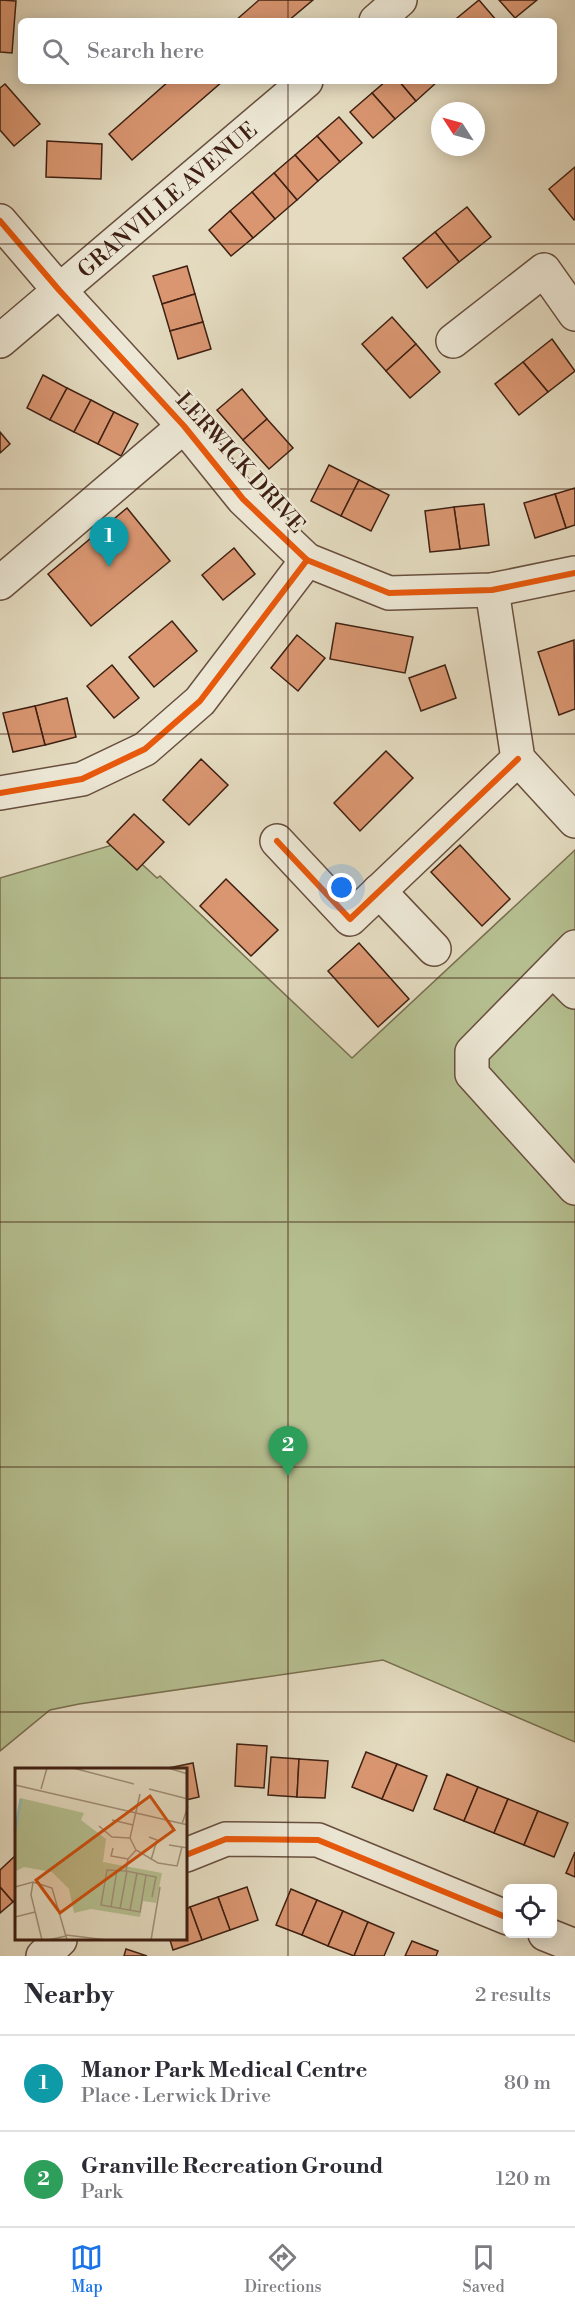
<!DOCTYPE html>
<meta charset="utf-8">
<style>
body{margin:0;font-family:"Libre Bodoni",serif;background:#f7f7f7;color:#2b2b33}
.controls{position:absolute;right:18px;bottom:18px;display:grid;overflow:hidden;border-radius:9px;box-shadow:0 3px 15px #0003}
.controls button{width:54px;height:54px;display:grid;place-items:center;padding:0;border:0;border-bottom:2px solid #e1e1e2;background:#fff;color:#2b2b33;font:30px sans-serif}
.compass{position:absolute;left:431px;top:102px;width:54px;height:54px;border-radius:50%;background:#fff;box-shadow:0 3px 15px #0003;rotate:306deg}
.you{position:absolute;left:342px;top:888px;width:21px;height:21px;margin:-15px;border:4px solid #fff;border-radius:50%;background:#1a73e8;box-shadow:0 0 0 9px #1a73e833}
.badge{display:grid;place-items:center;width:39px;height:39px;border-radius:50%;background:#1a73e8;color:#fff;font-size:20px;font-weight:700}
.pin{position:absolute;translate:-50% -50px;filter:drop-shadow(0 2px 3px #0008)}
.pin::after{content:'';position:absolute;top:32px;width:21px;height:18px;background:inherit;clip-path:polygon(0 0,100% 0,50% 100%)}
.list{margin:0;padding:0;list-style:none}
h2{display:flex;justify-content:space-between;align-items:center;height:78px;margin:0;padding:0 24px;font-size:26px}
h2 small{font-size:20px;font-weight:400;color:#7c7c81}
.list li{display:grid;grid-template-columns:39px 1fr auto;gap:18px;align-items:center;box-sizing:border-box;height:96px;padding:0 24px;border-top:2px solid #e1e1e2}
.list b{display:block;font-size:22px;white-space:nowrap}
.list p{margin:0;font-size:20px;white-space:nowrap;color:#7c7c81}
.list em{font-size:20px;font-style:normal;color:#7c7c81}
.icon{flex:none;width:33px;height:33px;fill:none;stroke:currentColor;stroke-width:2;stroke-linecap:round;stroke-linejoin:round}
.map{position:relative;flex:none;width:575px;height:1956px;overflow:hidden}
.search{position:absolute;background:#fff;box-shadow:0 3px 15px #0003;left:18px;right:18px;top:18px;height:66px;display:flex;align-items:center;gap:15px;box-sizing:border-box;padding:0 21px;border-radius:9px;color:#7c7c81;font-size:22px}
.sheet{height:270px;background:#fff}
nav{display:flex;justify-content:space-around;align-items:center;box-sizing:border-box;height:84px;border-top:2px solid #e1e1e2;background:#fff;font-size:16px;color:#7c7c81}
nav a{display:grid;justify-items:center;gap:3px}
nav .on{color:#1a73e8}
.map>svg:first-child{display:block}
</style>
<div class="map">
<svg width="575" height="1956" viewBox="0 0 575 1956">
<rect width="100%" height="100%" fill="#e4dbc0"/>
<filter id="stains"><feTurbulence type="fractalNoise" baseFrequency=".00333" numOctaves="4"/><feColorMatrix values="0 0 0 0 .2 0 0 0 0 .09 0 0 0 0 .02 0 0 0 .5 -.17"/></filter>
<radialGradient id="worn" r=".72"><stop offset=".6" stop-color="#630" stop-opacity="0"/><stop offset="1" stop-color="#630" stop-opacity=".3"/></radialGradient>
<polygon fill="#b6c091" stroke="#7a7052" stroke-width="1.5" points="119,843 157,878 160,876 352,1058 575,850 575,1742 383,1660 79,1704 50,1710 0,1751 0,878"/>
<g fill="#d99671" stroke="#3f2012" stroke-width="1.5">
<polygon points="0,0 16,1 12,53 0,52"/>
<polygon points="259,0 313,0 288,21 235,21"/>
<polygon points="479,0 497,21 460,21 457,18"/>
<polygon points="499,0 537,0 515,18"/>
<polygon points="169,81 223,81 132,160 109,134"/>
<polygon points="386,81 399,81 416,101 395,119 372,93"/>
<polygon points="399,81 437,81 437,82 416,101"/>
<polygon points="5,84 40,124 14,146 0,130 0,88"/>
<polygon points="372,93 395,119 373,138 350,112"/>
<polygon points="339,117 362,143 340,162 317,136"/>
<polygon points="317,136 340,162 318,181 295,155"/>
<polygon points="47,141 102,144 101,179 46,177"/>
<polygon points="295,155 318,181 297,200 274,173"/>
<polygon points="575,167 575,219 574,220 549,189"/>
<polygon points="274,173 297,200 275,219 252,192"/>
<polygon points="252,192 275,219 253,238 230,211"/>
<polygon points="467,207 491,237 459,262 435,232"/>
<polygon points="230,211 253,238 231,256 209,230"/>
<polygon points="435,232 459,262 427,288 403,258"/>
<polygon points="187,266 195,294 162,304 153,276"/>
<polygon points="195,294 203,322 170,331 162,304"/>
<polygon points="392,317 416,344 386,371 362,344"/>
<polygon points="203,322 211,349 178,359 170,331"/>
<polygon points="552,339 575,371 548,392 523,362"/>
<polygon points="416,344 440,372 410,398 386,371"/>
<polygon points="523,362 548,392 519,415 495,384"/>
<polygon points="43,375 67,388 50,420 27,408"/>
<polygon points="67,388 91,400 74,432 50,420"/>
<polygon points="242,389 267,419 243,440 217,410"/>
<polygon points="91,400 114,412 98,444 74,432"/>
<polygon points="114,412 138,424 121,456 98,444"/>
<polygon points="267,419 293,448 269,469 243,440"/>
<polygon points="0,432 10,444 0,453"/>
<polygon points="329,465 359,480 341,516 311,501"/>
<polygon points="359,480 389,495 371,531 341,516"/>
<polygon points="575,488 575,525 566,528 555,494"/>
<polygon points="555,494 566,528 535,538 524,503"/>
<polygon points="484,504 489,545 460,549 454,507"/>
<polygon points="454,507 460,549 430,552 425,511"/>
<polygon points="127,508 170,561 91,626 48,574"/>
<polygon points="234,548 255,574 223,600 202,575"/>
<polygon points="172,621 197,651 154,687 129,657"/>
<polygon points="336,623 413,637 405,673 330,659"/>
<polygon points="297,635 325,658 298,691 271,668"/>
<polygon points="574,640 575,709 559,715 538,652"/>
<polygon points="112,665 139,698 114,718 87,686"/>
<polygon points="445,665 456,698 421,711 409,678"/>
<polygon points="67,698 76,737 45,745 35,706"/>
<polygon points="35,706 45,745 13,752 3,713"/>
<polygon points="386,751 413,778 360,831 334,803"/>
<polygon points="201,759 228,785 189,825 163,800"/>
<polygon points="134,814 164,842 137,870 107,842"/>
<polygon points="460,845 510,899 482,926 431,872"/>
<polygon points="226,879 278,930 251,956 200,906"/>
<polygon points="359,943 409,999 378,1027 328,971"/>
<polygon points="237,1744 267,1746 264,1788 235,1786"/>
<polygon points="366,1752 397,1764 382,1799 352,1787"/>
<polygon points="271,1757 299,1759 297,1797 268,1795"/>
<polygon points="299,1759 328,1761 325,1798 297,1797"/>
<polygon points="193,1763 199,1797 186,1800 186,1770 159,1770"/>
<polygon points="397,1764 427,1776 413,1811 382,1799"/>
<polygon points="447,1774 478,1787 464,1821 434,1809"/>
<polygon points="478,1787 508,1799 494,1833 464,1821"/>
<polygon points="508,1799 538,1811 524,1845 494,1833"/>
<polygon points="538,1811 568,1823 554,1857 524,1845"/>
<polygon points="575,1852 575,1877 566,1873"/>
<polygon points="16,1855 16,1899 13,1902 0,1887 0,1870"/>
<polygon points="0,1887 13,1902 0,1913"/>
<polygon points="247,1887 258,1920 230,1930 218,1897"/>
<polygon points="291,1889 317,1900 302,1935 276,1925"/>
<polygon points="218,1897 230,1930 202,1940 190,1907"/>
<polygon points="317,1900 343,1911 328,1946 302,1935"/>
<polygon points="190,1907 202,1940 173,1950 170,1940 186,1940 186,1909"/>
<polygon points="343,1911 368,1922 354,1956 328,1946"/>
<polygon points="368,1922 394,1933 384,1956 354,1956"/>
<polygon points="412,1941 438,1951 436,1956 405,1956"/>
<polygon points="126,1949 147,1956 124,1956"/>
</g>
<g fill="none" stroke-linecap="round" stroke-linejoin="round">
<g stroke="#684f3e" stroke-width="36">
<g id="minor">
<polyline points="376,21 400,0"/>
<polyline points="0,221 59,290 184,426 243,499 307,560 389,593 492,590 575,573"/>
<path id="s1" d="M0,341l306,-260"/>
<polyline points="453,341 544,270 575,314"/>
<polyline points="0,583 184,426"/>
<polyline points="492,590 518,759 575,821"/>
<polyline points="0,793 82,779 145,749 200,701 307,560"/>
<polyline points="277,841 350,919 518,759"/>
<polyline points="379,891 434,949"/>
<polyline points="575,947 472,1052 472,1074 575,1188"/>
<polyline points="553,970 575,992"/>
<polyline points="186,1855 226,1839 318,1840 508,1918"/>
<polyline points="545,1934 575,1946"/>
<polyline points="43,1956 60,1940"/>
</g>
</g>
<use href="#minor" stroke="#ede8d6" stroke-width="33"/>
<g stroke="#ede8d6" stroke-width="10">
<g id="cycleway">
<polyline points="0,221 59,290 184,426 243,499 307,560 389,593 492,590 575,573"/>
<polyline points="0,793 82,779 145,749 200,701 307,560"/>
<polyline points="277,841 350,919 518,759"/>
<polyline points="186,1855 226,1839 318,1840 508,1918"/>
</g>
</g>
<use href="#cycleway" stroke="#e8590c" stroke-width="6"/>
</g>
<path fill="none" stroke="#3f2012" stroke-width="1.5" stroke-opacity="0.55" d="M288,0v21M288,81v1875M0,244h575M0,489h575M0,734h575M0,978h575M0,1222h575M0,1467h575M0,1712h575"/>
<g text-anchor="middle" stroke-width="5" stroke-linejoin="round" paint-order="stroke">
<g font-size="22" fill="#3f2012" stroke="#ede8d6">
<text dy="8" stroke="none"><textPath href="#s1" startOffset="219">GRANVILLE AVENUE</textPath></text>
<text transform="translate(241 462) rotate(48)" y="8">LERWICK DRIVE</text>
</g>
</g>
<g transform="translate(15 1768)">
<rect width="172" height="172" fill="#e4dbc0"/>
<path d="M5,30l64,15 -3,7 25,19 -3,23 59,11 -6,30 -13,-2 -3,16 -49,-8 -17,4 -5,-24 -17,-17 -28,-5 -8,4 -1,-48z" fill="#b6c091"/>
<path fill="none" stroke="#95bbb5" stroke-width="3" d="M0,64l6,-33"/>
<path fill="none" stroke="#a2907a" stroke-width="1.5" d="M58,0l61,16M153,0l20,6M0,17l173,40M26,21l6,-21M134,21l39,10M125,26l-10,44 6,12 22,13 19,3 5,-19M97,52l21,5M167,56l6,-18M84,58l13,11 18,1M134,69l8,3 -6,20M154,77l19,3M98,80l-2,8 17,3M121,82l-8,9 -2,12 30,6 -4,20M111,103l-19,-1 -6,35 39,7 6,-37M18,114l-2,13 11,45M0,119l18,-5 19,6 15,52M96,139l6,-37M105,141l7,-38M115,142l7,-37M0,149l20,-5M51,167l41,5M33,172l18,-4M136,172l9,-53"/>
<path fill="#cf500d" fill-opacity="0.15" stroke="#cf500d" stroke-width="3" d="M135,28l24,34 -114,83 -24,-33z"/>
<rect width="172" height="172" fill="none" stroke="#3f2012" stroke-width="3"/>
</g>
<rect width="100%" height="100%" filter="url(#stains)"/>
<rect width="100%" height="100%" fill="url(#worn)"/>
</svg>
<div class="controls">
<button><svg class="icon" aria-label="locate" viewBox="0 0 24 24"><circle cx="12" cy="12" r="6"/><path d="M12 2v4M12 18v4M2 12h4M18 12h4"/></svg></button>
</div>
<svg class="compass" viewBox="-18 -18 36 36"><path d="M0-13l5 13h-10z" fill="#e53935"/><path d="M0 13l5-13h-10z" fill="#7c7c81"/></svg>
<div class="you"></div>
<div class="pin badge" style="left:109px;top:567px;background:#0f9aa8">1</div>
<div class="pin badge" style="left:288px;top:1476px;background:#2e9e5b">2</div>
<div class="search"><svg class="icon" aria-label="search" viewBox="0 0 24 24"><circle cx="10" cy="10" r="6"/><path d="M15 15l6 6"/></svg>Search here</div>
</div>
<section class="sheet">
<h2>Nearby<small>2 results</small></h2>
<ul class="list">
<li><span class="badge" style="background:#0f9aa8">1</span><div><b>Manor Park Medical Centre</b><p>Place · Lerwick Drive</p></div><em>80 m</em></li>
<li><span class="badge" style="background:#2e9e5b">2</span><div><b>Granville Recreation Ground</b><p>Park</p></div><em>120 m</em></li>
</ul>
</section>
<nav>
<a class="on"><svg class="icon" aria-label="map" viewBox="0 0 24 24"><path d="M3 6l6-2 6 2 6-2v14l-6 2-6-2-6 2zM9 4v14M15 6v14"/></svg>Map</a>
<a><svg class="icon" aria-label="directions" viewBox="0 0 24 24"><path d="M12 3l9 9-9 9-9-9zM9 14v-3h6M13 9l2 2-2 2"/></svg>Directions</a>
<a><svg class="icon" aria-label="saved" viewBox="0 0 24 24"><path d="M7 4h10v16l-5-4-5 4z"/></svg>Saved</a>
</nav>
